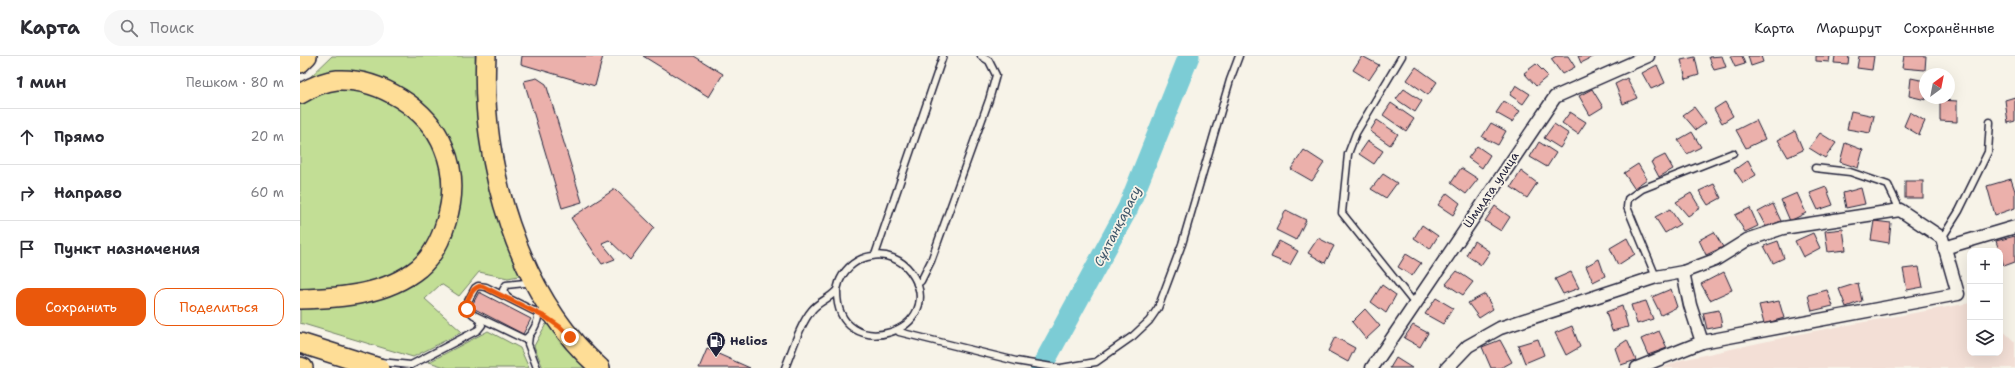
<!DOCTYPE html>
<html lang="ru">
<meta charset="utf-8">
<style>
body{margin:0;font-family:"Shantell Sans",sans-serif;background:#f7f7f7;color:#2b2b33}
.controls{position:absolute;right:12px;bottom:12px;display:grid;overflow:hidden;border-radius:8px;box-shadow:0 4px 16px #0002}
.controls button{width:36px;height:36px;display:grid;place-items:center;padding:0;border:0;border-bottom:1px solid #e1e1e2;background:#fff;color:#2b2b33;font:20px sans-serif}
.compass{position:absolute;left:1619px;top:12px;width:36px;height:36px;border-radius:50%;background:#fff;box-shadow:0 4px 16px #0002;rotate:32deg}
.stop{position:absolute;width:12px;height:12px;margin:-9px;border:3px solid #ea580c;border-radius:50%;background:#fff}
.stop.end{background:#ea580c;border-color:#fff;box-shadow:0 1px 4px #0008}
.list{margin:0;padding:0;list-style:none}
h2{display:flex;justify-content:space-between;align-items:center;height:52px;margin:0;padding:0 16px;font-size:17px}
h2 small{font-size:13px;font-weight:400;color:#7c7c81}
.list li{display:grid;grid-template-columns:26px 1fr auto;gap:12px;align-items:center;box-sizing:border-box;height:56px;padding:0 16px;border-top:1px solid #e1e1e2}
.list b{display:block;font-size:15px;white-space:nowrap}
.list em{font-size:13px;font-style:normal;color:#7c7c81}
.actions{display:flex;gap:8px;padding:12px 16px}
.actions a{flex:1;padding:9px 0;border:1px solid #ea580c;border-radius:12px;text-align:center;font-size:14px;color:#ea580c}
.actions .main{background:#ea580c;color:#fff}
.icon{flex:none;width:22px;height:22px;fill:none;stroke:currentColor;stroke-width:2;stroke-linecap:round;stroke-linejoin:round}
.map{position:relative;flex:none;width:1715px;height:312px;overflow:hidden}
header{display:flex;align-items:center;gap:24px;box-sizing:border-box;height:56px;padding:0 20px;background:#fff;border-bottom:1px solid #e1e1e2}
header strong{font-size:19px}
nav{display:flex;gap:22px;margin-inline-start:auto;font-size:14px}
.search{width:280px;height:36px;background:#f7f7f7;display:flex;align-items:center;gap:10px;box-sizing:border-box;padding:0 14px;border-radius:22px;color:#7c7c81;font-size:15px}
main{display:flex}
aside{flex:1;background:#fff}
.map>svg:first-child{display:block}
</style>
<header>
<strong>Карта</strong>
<div class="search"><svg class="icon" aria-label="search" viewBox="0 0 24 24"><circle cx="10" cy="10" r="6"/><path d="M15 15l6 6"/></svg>Поиск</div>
<nav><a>Карта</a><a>Маршрут</a><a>Сохранённые</a></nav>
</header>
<main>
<aside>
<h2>1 мин<small>Пешком · 80 m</small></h2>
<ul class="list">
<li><svg class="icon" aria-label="ahead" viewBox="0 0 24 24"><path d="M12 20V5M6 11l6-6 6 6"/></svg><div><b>Прямо</b></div><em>20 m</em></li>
<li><svg class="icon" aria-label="right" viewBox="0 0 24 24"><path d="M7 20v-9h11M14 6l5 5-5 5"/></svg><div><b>Направо</b></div><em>60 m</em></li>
<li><svg class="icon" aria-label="arrive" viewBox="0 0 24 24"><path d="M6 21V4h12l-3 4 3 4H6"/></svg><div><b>Пункт назначения</b></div></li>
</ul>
<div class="actions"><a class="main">Сохранить</a><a>Поделиться</a></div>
</aside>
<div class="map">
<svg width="1715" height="312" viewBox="0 0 1715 312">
<rect width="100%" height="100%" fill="#f7f3e8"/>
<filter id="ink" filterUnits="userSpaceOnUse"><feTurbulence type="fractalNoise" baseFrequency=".025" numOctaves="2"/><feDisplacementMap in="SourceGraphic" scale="8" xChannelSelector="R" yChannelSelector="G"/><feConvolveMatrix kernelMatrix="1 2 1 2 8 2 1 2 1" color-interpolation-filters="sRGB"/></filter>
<g filter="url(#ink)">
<polygon fill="#f3dfd6" points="1670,247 1670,297 1700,297 1700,272 1715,286 1715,312 1362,312 1381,304 1509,276"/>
<g fill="#c2de95" stroke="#728068">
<polygon points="32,0 175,0 177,59 185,112 192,141 208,184 224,219 208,222 179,216 159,240 141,228 125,243 162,276 113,301 0,267 0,253 48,249 75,242 151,174 137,64 33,17 9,22"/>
<path d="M32,34c10,0 21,-1 31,1 16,3 53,23 61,37 20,31 27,71 9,104 -6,12 -11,24 -22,32 -31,24 -74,24 -111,27v-192z"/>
<polygon points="246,268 258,275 290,312 243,312 234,290"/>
<polygon points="188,275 220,292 229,312 148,312 129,306"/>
</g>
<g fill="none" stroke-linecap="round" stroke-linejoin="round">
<polyline stroke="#7bccd5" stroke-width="21" points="741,312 828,152 889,0"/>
</g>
<g fill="#ebb0ab" stroke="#22223b">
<polygon points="222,0 303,0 295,30 221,8"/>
<polygon points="343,0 394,0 423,18 409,41"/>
<polygon points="1062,0 1079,9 1069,24 1053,14"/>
<polygon points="1256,0 1268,0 1275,11 1262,18 1251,3"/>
<polygon points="1278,0 1295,0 1281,7"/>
<polygon points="1422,0 1426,11 1414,14 1409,1"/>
<polygon points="1430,0 1442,0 1445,8 1435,11"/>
<polygon points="1448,0 1461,0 1463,6 1451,10"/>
<polygon points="1516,0 1530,0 1529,6 1516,5"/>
<polygon points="1535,0 1549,0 1548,8 1534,7"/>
<polygon points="1559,0 1574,0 1572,14 1557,12"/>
<polygon points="1604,0 1626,0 1625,14 1602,12"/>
<polygon points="1395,1 1399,19 1386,23 1381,4"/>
<polygon points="1236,8 1248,20 1236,30 1224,17"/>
<polygon points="1357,9 1365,27 1351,33 1342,17"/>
<polygon points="1116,11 1137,26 1128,39 1107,24"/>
<polygon points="237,22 246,28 282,146 262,152 224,25"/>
<polygon points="1327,22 1337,42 1323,48 1315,28"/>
<polygon points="1611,22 1625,25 1626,44 1609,40"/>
<polygon points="1216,29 1230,38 1223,48 1210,39"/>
<polygon points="1104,33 1122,45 1115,56 1096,43"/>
<polygon points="1292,33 1303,51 1290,59 1279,40"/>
<polygon points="1715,41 1715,65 1708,67 1705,44"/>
<polygon points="1640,44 1657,45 1657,66 1640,65"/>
<polygon points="1204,45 1220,55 1212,66 1196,57"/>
<polygon points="1425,46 1433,60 1422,67 1414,53"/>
<polygon points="1091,47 1114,63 1106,75 1083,59"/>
<polygon points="1394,51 1406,67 1396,74 1383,59"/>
<polygon points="1551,55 1574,60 1570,77 1547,73"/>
<polygon points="1270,56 1286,66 1278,78 1262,67"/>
<polygon points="1610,56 1625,65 1619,79 1604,70"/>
<polygon points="1077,64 1098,78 1090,89 1070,75"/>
<polygon points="1456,64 1465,83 1446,92 1436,74"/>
<polygon points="1191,67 1206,75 1198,89 1182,81"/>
<polygon points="1254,68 1269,78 1260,92 1244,82"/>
<polygon points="1495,75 1503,94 1488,101 1478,84"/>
<polygon points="1392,76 1401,91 1387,98 1378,84"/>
<polygon points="1520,77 1536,87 1525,102 1509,92"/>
<polygon points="1068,85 1083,95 1074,108 1059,98"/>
<polygon points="1239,86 1256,97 1247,111 1230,101"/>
<polygon points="1545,87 1563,94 1558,112 1540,106"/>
<polygon points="1177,90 1190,99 1182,112 1168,102"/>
<polygon points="1004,94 1024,107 1012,125 991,113"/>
<polygon points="1365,99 1373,113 1359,121 1351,106"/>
<polygon points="1448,104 1456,119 1443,127 1434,114"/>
<polygon points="1338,108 1347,123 1334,132 1324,117"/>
<polygon points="1161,112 1178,123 1166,138 1151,127"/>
<polygon points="1221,115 1237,127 1227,142 1211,131"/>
<polygon points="1083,118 1097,127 1086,142 1071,133"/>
<polygon points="1711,123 1715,135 1715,152 1695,159 1687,130"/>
<rect x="1605" y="125" width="18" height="17"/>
<polygon points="1414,128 1421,142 1408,149 1399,135"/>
<polygon points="1526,131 1533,149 1518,154 1510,137"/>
<polygon points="1561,132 1565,148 1546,152 1543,137"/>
<polygon points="315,133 354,171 330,204 309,184 302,187 315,203 302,208 271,162"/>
<polygon points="1147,137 1160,147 1153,159 1138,149"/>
<polygon points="1391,137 1400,152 1388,160 1376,146"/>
<polygon points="1497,137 1506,157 1490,165 1481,144"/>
<polygon points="1473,148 1481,165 1466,171 1458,156"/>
<polygon points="1195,150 1210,161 1201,175 1185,165"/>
<polygon points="1450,152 1458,170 1445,176 1435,159"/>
<polygon points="1370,153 1380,168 1365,177 1355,161"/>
<polygon points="986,154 1006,164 996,184 976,174"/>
<polygon points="1574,165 1591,167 1589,187 1571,184"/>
<polygon points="1122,169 1138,180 1130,193 1114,182"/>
<polygon points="1543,173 1546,194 1528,196 1525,175"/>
<polygon points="1414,176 1423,191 1406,199 1399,184"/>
<polygon points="1513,177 1520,192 1503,201 1495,185"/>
<polygon points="1715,180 1715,206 1704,210 1696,185"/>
<polygon points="1018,182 1034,190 1025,207 1008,197"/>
<polygon points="1327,182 1335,198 1318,209 1310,192"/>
<polygon points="979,185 998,195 990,209 971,201"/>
<polygon points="1174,185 1190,196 1181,209 1166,199"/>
<polygon points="1478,185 1484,202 1473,207 1464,190"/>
<polygon points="1106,198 1121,207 1112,220 1098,211"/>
<polygon points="1299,203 1305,220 1293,226 1286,210"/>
<polygon points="1619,211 1623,231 1607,234 1603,213"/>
<polygon points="1157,215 1173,226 1163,239 1146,228"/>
<polygon points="1271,216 1279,232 1263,238 1255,223"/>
<polygon points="1424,216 1432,234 1410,244 1401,228"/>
<polygon points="1558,227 1562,245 1546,251 1539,233"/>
<polygon points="1082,229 1096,239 1086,257 1071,246"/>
<polygon points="1371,233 1377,251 1361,259 1352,241"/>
<polygon points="1527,234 1533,250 1512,255 1508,239"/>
<polygon points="179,236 231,263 223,278 171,251"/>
<polygon points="1185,238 1193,253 1179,262 1168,247"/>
<polygon points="1136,242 1153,252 1143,268 1125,258"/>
<polygon points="1346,245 1353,263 1337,268 1331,249"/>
<polygon points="1479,245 1484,262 1464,268 1459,249"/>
<polygon points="1322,250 1328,271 1312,275 1306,256"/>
<polygon points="1065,253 1080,270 1066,283 1052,266"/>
<polygon points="1419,254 1422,270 1407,273 1403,257"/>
<polygon points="1113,269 1128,277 1120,291 1104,282"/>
<polygon points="1272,270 1280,291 1266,299 1255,277"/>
<polygon points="1359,275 1367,292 1348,299 1341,283"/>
<polygon points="1035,281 1055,292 1048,306 1028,295"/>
<polygon points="1238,283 1244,299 1225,307 1218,289"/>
<polygon points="1200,284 1212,306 1201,312 1191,312 1182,291"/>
<polygon points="1327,284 1336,304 1321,309 1315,292"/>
<polygon points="407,293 450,312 399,312"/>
<polygon points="1096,302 1112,312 1090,312"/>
</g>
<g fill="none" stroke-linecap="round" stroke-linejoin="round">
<g stroke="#22223b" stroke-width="9">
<g id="service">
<polyline points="1102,0 1056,77 1048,98 1042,157 1114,247"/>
<polyline points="1515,112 1550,116 1588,129 1600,154"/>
<polyline points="1642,182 1659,155 1688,96 1690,66"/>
<polyline points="575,199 643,0"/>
<polyline points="1356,221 1327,151 1328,143 1342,133 1433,97"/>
<polyline points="617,228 621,225 631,205 689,44 696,19 689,5 681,0"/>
<polyline points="207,241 203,234 206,229 225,227 230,224"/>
<path d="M235,255l3,3c1,7 -7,23 -14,25l-50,-24 -7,-6 -1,-4 9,-17 3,-2 8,1 64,32"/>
<polyline points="599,276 716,305 758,312"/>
<polyline points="229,280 228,288 237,312"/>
<polyline points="80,306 111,309 178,274 182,269 177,261"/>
<path d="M485,312c7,-17 15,-44 27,-58 6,-8 17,-11 24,-19 2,-2 2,-7 4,-11 6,-13 18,-22 32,-24 14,-3 30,4 38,15 44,60 -74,97 -73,20"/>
<polyline points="761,312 796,306 833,280 849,265 858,252 882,188 930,24 939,0"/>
</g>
</g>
<g stroke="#22223b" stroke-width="15">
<g id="minor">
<polyline points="1644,192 1715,171"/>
<polyline points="1383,216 1390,249 1402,286"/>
<polyline points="1072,312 1255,41 1348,0"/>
<polyline points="1147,312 1168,290 1200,272 1356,221 1383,216 1415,204 1447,184 1483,172 1600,154 1642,182 1658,238 1402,286 1337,312"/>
</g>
</g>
<g stroke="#22223b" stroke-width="22">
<g id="primary">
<path d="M186,0c-6,107 32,240 114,312"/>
<polyline points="0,7 7,0"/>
<path d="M0,38c10,-6 24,-13 37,-14 42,-2 91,28 107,68 10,24 10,49 2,74 -5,17 -13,34 -27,46 -33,27 -79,30 -119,31"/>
<polyline points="0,287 79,312"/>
<polyline points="0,311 3,312"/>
</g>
</g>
<use href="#service" stroke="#f7f3e8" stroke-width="6"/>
<use href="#minor" stroke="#f7f3e8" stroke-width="12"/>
<use href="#primary" stroke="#fedd96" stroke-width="19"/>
</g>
</g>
<g fill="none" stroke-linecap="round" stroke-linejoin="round" filter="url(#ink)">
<path stroke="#ea580c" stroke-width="5" d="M167,253l-1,-4c2,-8 7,-19 16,-19l65,32 13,9 10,10"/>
</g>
<defs>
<g id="fuel-pin" transform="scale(1)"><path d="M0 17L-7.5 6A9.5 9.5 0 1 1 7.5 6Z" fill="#22223b" stroke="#f7f3e8"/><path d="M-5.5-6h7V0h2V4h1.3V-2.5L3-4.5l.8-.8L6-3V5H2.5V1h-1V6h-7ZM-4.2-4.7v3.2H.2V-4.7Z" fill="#fff"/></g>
</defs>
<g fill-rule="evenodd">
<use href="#fuel-pin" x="416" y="285"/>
</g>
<g text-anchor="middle" stroke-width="3.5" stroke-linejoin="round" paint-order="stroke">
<g font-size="12" fill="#22223b" stroke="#f7f3e8">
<text transform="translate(1191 134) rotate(-56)" y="4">Шмидта улица</text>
</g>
<g font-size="12" font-weight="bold" fill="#22223b" stroke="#f7f3e8" text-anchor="start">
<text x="430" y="289">Helios</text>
</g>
<g font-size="13" font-style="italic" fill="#3d5569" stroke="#f7f3e8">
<text transform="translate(817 170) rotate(-63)" y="5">Сұлтанқарасу</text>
</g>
</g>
</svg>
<div class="controls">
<button>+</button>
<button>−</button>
<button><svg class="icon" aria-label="layers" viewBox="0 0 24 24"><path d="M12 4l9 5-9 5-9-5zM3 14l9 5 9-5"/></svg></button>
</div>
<svg class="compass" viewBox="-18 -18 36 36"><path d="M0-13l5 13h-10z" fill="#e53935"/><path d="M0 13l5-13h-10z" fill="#7c7c81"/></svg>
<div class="stop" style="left:167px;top:253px"></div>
<div class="stop end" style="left:270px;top:281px"></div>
</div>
</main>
